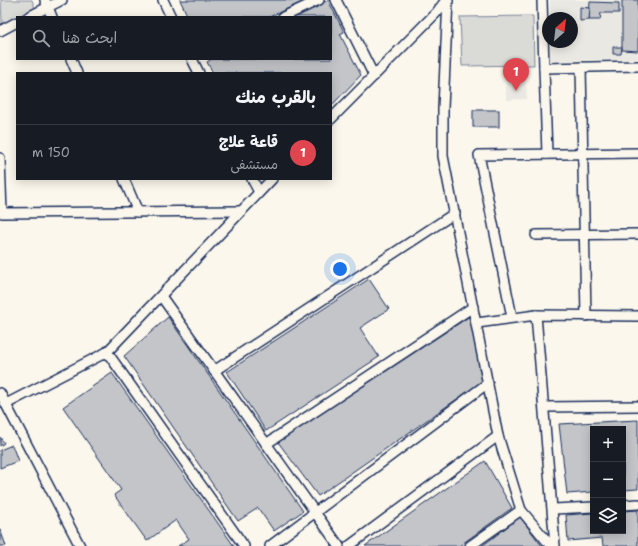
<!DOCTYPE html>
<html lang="ar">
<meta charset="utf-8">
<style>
body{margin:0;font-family:"Shantell Sans","Playpen Sans Arabic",sans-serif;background:#242831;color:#f1f3f6;direction:rtl}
.controls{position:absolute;right:12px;bottom:12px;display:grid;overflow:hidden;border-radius:0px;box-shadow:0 2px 10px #0003}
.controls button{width:36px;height:36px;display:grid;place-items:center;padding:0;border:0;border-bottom:1px solid #363941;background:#171b24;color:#f1f3f6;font:20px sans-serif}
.compass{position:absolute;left:542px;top:12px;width:36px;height:36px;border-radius:50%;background:#171b24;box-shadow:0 2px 10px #0003;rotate:28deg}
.you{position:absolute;left:340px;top:269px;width:14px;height:14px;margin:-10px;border:3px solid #fff;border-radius:50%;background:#1a73e8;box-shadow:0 0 0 6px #1a73e833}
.badge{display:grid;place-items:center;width:26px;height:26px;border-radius:50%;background:#2563eb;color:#fff;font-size:13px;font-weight:700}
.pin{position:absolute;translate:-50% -33px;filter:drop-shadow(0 1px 2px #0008)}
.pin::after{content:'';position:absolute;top:21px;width:14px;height:12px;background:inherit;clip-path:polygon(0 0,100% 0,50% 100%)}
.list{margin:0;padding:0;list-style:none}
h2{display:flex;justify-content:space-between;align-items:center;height:52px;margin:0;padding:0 16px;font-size:17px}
h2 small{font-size:13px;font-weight:400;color:#9ea1a6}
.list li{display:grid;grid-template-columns:26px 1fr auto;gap:12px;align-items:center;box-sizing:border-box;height:56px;padding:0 16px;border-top:1px solid #363941}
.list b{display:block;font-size:15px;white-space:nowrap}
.list p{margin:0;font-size:13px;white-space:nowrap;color:#9ea1a6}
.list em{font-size:13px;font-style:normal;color:#9ea1a6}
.icon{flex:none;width:22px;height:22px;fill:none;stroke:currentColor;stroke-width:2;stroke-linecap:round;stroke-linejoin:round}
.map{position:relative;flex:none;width:638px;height:546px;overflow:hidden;direction:ltr}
.search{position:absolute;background:#171b24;box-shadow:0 2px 10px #0003;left:16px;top:16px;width:316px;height:44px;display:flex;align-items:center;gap:10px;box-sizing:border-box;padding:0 14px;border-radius:0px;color:#9ea1a6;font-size:15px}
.panel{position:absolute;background:#171b24;box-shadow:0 2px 10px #0003;left:16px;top:72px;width:316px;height:108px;border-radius:0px;direction:rtl}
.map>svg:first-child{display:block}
</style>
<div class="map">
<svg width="638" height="546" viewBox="0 0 638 546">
<rect width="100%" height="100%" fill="#fbf7ec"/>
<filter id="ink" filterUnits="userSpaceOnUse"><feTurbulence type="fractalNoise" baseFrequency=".025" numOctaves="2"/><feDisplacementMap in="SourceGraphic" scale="8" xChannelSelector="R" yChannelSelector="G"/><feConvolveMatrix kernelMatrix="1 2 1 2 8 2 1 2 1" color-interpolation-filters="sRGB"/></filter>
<g filter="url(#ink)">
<g fill="#eae8e2">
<polygon points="550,0 638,0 638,59 550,61 550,42 572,42 572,18 550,18"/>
<polygon points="506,83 526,83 527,99 506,100"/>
</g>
<g fill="#dadad7" stroke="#7a849a">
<polygon points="1,0 32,0 35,8 2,24"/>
<polygon points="533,16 534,65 462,66 460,17"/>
</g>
<g fill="#c3c5c9" stroke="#1b2f5e">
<polygon points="180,0 307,0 269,17 188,17"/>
<polygon points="328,0 344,32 340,34 361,75 331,106 331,73 213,73 207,62 212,59 331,59 331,17 295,17"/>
<polygon points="622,0 638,0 638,51 622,50"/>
<polygon points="590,2 619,3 619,13 601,13 600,20 589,20"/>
<polygon points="580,7 590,8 589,20 580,21"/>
<polygon points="613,47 622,47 621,54 613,54"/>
<rect x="473" y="110" width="26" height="17"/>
<polygon points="369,279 389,309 360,328 379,357 266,431 227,372"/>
<polygon points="470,316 483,381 318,496 278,442"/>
<polygon points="168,317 303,511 274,531 258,508 238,521 124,356"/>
<polygon points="112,373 234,546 178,546 189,539 176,520 147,541 114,495 121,490 63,407"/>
<polygon points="638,420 638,489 623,490 623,429 593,429 593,492 567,494 559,424"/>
<polygon points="0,437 4,443 0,446"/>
<polygon points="12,445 18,461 0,468 0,450"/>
<polygon points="485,461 512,508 459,546 365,546"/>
<polygon points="638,510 638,546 603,546 602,538 568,541 566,515 593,513 593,531 623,531 623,511"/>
<polygon points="520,517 542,546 482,546"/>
<polygon points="0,529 6,546 0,546"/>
</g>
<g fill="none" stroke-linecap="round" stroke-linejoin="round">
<g stroke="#1b2f5e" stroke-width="12">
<g id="minor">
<polyline points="45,0 52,17"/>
<polyline points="163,0 171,17"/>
<polyline points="336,0 374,76"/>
<polyline points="448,0 443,108 443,156 498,436 521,510 551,546"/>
<polyline points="542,0 544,68 638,66"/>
<polyline points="28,17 62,0"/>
<polyline points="283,17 319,0"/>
<polyline points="0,31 17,22"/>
<polyline points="71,59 77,73"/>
<polyline points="192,59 199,73"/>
<polyline points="581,67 586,316"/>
<polyline points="544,68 547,154"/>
<polyline points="331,119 437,12 446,0"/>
<polyline points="0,158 2,213 240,211"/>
<polyline points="124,179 138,212"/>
<polyline points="252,179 259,192"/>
<polyline points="536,235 638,234"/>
<polyline points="161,296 339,546"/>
<polyline points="536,315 555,546"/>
<polyline points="512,317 479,155 638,153"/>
<polyline points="477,323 536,315 638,316"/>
<polyline points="107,352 244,546"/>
<polyline points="214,371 455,213"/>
<polyline points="0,393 80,546"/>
<polyline points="6,404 107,352 272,179"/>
<polyline points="545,407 638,406"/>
<polyline points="266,444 473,307"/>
<polyline points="623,505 638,504"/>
<polyline points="554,509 593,507"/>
<polyline points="270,546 488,383"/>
<polyline points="349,546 498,436"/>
<polyline points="470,546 521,510"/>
</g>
</g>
<use href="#minor" stroke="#fbf7ec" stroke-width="9"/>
</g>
</g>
</svg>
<div class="controls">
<button>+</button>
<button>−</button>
<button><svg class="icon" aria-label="layers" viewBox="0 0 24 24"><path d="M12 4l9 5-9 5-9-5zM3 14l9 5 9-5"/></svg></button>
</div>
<svg class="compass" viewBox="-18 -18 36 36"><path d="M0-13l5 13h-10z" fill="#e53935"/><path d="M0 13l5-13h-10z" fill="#9ea1a6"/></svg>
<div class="you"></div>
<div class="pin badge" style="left:516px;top:91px;background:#e0444e">1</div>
<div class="search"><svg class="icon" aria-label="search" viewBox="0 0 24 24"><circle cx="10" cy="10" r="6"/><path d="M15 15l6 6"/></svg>ابحث هنا</div>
<section class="panel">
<h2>بالقرب منك<small></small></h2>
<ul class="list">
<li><span class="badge" style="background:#e0444e">1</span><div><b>قاعة علاج</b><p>مستشفى</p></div><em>150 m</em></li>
</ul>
</section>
</div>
